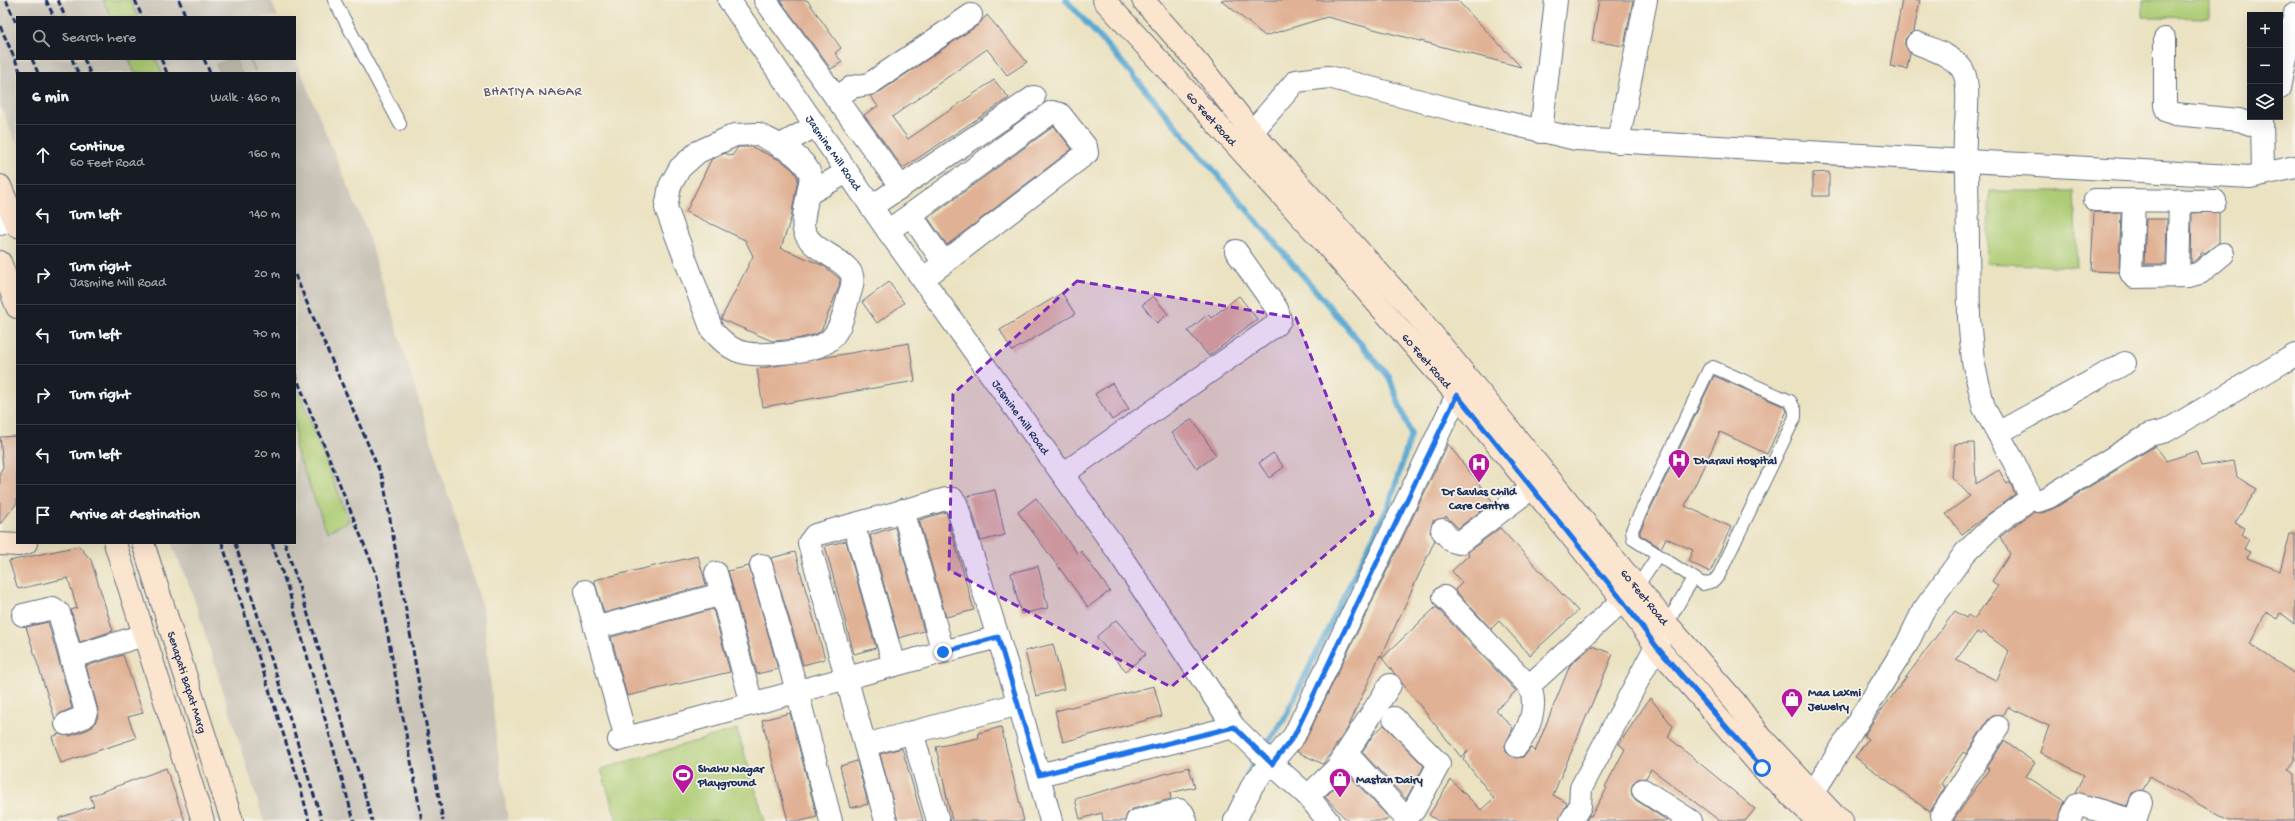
<!DOCTYPE html>
<meta charset="utf-8">
<style>
body{margin:0;font-family:"Gochi Hand",sans-serif;background:#242831;color:#f1f3f6}
.controls{position:absolute;right:12px;top:12px;display:grid;overflow:hidden;border-radius:0px;box-shadow:0 4px 16px #0002}
.controls button{width:36px;height:36px;display:grid;place-items:center;padding:0;border:0;border-bottom:1px solid #363941;background:#171b24;color:#f1f3f6;font:20px sans-serif}
.stop{position:absolute;width:12px;height:12px;margin:-9px;border:3px solid #1a73e8;border-radius:50%;background:#fff}
.stop.end{background:#1a73e8;border-color:#fff;box-shadow:0 1px 4px #0008}
.list{margin:0;padding:0;list-style:none}
h2{display:flex;justify-content:space-between;align-items:center;height:52px;margin:0;padding:0 16px;font-size:17px}
h2 small{font-size:13px;font-weight:400;color:#9ea1a6}
.list li{display:grid;grid-template-columns:26px 1fr auto;gap:12px;align-items:center;box-sizing:border-box;height:60px;padding:0 16px;border-top:1px solid #363941}
.list b{display:block;font-size:15px;white-space:nowrap}
.list p{margin:0;font-size:13px;white-space:nowrap;color:#9ea1a6}
.list em{font-size:13px;font-style:normal;color:#9ea1a6}
.icon{flex:none;width:22px;height:22px;fill:none;stroke:currentColor;stroke-width:2;stroke-linecap:round;stroke-linejoin:round}
.map{position:relative;flex:none;width:2295px;height:821px;overflow:hidden}
.search{position:absolute;background:#171b24;box-shadow:0 4px 16px #0002;left:16px;top:16px;width:280px;height:44px;display:flex;align-items:center;gap:10px;box-sizing:border-box;padding:0 14px;border-radius:0px;color:#9ea1a6;font-size:15px}
.panel{position:absolute;background:#171b24;box-shadow:0 4px 16px #0002;left:16px;top:72px;width:280px;height:472px;border-radius:0px}
.map>svg:first-child{display:block}
</style>
<div class="map">
<svg width="2295" height="821" viewBox="0 0 2295 821">
<rect width="100%" height="100%" fill="#f7f3e8"/>
<filter id="ink" filterUnits="userSpaceOnUse"><feTurbulence type="fractalNoise" baseFrequency=".025" numOctaves="2"/><feDisplacementMap in="SourceGraphic" scale="8" xChannelSelector="R" yChannelSelector="G"/><feConvolveMatrix kernelMatrix="1 2 1 2 8 2 1 2 1" color-interpolation-filters="sRGB"/></filter>
<filter id="wash" filterUnits="userSpaceOnUse"><feTurbulence type="fractalNoise" baseFrequency=".012" numOctaves="4" result="noise"/><feDisplacementMap in="SourceGraphic" scale="16" xChannelSelector="R" yChannelSelector="G"/><feGaussianBlur stdDeviation="0.9" result="paint"/><feColorMatrix in="noise" values="0 0 0 0 0 0 0 0 0 0 0 0 0 0 0 0 0 1.4 0 .05"/><feComposite in="paint" operator="in"/></filter>
<g filter="url(#wash)">
<rect width="100%" height="100%" fill="#eae2c1"/>
<polygon fill="#c9c3b8" points="0,0 271,0 278,17 17,17 17,59 295,58 368,235 483,609 497,746 508,821 264,821 192,592 171,543 295,543 295,73 17,73 17,145 0,105"/>
<g fill="#adcc74" stroke="#647e69">
<polygon points="103,0 130,0 138,17 111,17"/>
<polygon points="2143,0 2210,0 2210,18 2143,17"/>
<polygon points="129,59 156,59 162,73 135,73"/>
<polygon points="1990,191 2074,191 2077,267 1986,263"/>
<polygon points="295,382 349,521 327,532 295,447"/>
<polygon points="737,729 765,821 617,821 601,769"/>
</g>
<g fill="none" stroke-linecap="round" stroke-linejoin="round">
<g stroke="#59a8d3" stroke-width="6">
<polyline points="1066,0 1120,60 1389,377 1411,435 1389,505 1283,721 1263,749"/>
<polyline points="1245,780 1257,756"/>
</g>
</g>
<g id="blocks">
<g fill="#e0b194" fill-rule="evenodd">
<polygon points="780,0 807,0 841,48 835,53 842,62 831,69"/>
<polygon points="1221,0 1457,0 1521,67 1327,17 1265,36"/>
<polygon points="1599,0 1633,0 1624,46 1592,41"/>
<polygon points="1902,0 1920,0 1914,31 1905,39 1905,45 1910,53 1907,69 1890,66"/>
<polygon points="987,15 1027,62 1007,75 987,49 892,117 908,139 994,80 1009,98 903,168 864,115 878,106 870,96 881,91 978,25"/>
<polygon points="1054,126 1072,149 947,245 928,218"/>
<polygon points="738,147 752,147 782,161 793,170 798,178 791,218 781,248 824,266 840,279 839,287 821,331 816,334 797,339 772,341 721,319 753,256 745,240 686,212 711,160 725,153 732,156"/>
<polygon points="1829,172 1829,196 1813,196 1813,173"/>
<polygon points="2094,212 2121,213 2119,272 2091,271"/>
<polygon points="2219,212 2219,243 2205,253 2201,253 2201,256 2191,263 2192,213"/>
<polygon points="2146,219 2167,219 2166,264 2144,264"/>
<polygon points="889,282 904,303 877,323 862,302"/>
<polygon points="1062,293 1075,314 1012,351 1000,330"/>
<polygon points="1153,296 1168,314 1157,323 1142,305"/>
<polygon points="1239,296 1257,319 1209,356 1188,331 1208,314 1211,318"/>
<polygon points="909,343 915,381 763,407 757,369"/>
<polygon points="1714,376 1785,407 1787,411 1767,454 1720,432 1685,506 1731,527 1710,572 1688,561 1693,550 1666,538 1661,548 1640,535 1640,531"/>
<polygon points="1112,383 1129,409 1112,420 1095,394"/>
<polygon points="1192,419 1216,455 1197,469 1172,433"/>
<polygon points="17,436 17,503 0,524 0,472 3,467 0,437"/>
<polygon points="1974,443 1976,484 1999,470 2007,484 2010,482 2015,494 1962,534 1946,514 1970,496 1952,477 1955,444"/>
<polygon points="1448,444 1493,502 1458,528 1446,516 1445,518 1433,521 1430,532 1435,540 1381,657 1380,655 1348,728 1323,764 1297,752 1305,741"/>
<path d="M2155,446l12,15 29,-10 5,15 33,-5 3,16 20,12 -22,34 10,5 -3,7 7,4 -5,10 6,3 -3,6 33,13 10,-37h5v90l-14,-11 -3,6 -12,-7 -16,32 45,30v86l-7,10 7,4v47h-67l-78,-45 -7,14 -11,3 -5,13 -52,-14 9,-17 -44,-23 9,-26 -41,-19 -5,9h-10l-5,4 -22,34 -3,-2 -22,32 4,3 -15,25 -75,-55 13,-18 -4,-3 6,-10 85,-115 11,7 2,-3 6,4 24,-33 -6,-5 18,-27 -10,-17 33,-25 9,1 13,-5zM1977,632l4,3 2,-3 26,19 -12,30 -41,-21z"/>
<polygon points="1273,453 1284,467 1269,478 1259,463"/>
<polygon points="995,490 1005,535 981,541 968,496"/>
<polygon points="1036,498 1078,554 1081,551 1110,591 1088,607 1018,512"/>
<polygon points="946,512 974,610 946,617 919,520"/>
<polygon points="895,527 924,631 899,638 870,535"/>
<polygon points="1500,528 1578,611 1530,655 1499,621 1491,629 1455,590 1462,583 1452,571 1469,555 1468,552"/>
<polygon points="846,541 876,648 854,654 825,546"/>
<polygon points="79,546 91,560 113,631 80,642 71,610 77,608 68,578 18,589 9,561"/>
<polygon points="795,552 825,659 803,665 771,558"/>
<polygon points="698,556 706,585 604,613 594,580"/>
<polygon points="749,566 778,669 757,674 728,571"/>
<polygon points="1038,566 1048,608 1021,614 1011,573"/>
<polygon points="1436,607 1516,691 1496,710 1513,728 1505,745 1506,752 1516,758 1523,757 1531,748 1535,752 1570,665 1592,646 1613,654 1553,795 1567,803 1559,821 1438,821 1429,815 1451,780 1481,810 1494,798 1463,759 1468,751 1461,757 1382,658"/>
<polygon points="713,609 730,672 627,696 611,637"/>
<polygon points="1116,620 1146,654 1126,671 1096,637"/>
<polygon points="48,622 72,708 61,713 55,719 26,627"/>
<polygon points="1053,644 1064,689 1036,696 1025,651"/>
<polygon points="123,655 143,713 128,717 136,738 61,763 52,737 59,734 70,736 89,729 93,726 98,717 98,709 86,666"/>
<polygon points="1154,686 1162,716 1063,742 1055,711"/>
<polygon points="1650,698 1673,726 1668,737 1755,809 1745,821 1720,821 1651,769 1646,778 1638,779 1633,783 1631,789 1632,795 1636,800 1668,821 1586,821 1589,815 1591,816 1607,788 1605,787 1625,749 1619,744"/>
<polygon points="790,713 817,817 801,821 788,821 762,720"/>
<polygon points="1384,725 1424,766 1406,799 1362,752 1373,735"/>
<polygon points="1001,727 1024,821 952,821 936,747 979,738 978,733"/>
<polygon points="2004,741 2035,763 2026,776 2065,801 2058,821 1953,821 1989,769 1987,768"/>
<polygon points="902,748 923,821 898,821 880,754"/>
<polygon points="857,761 868,804 850,808 840,766"/>
<polygon points="1189,767 1195,787 1170,793 1171,799 1133,809 1128,812 1125,821 1103,821 1102,813 1080,819 1075,799"/>
<polygon points="166,768 185,821 59,821 59,818 94,806 90,796"/>
<polygon points="1348,774 1389,818 1385,821 1348,821 1325,797"/>
</g>
</g>
</g>
<g filter="url(#ink)">
<use href="#blocks" fill-opacity="0" stroke="#636e81" stroke-width="1"/>
<g fill="none" stroke-linecap="round" stroke-linejoin="round">
<polyline stroke="#c1bead" stroke-width="22" stroke-dasharray="22 11" stroke-linecap="butt" points="220,73 253,59"/>
<g stroke="#636e81" stroke-width="14">
<g id="lane">
<polyline points="334,0 400,124"/>
<polygon points="1713,367 1790,401 1795,410 1795,417 1719,575 1714,581 1703,584 1633,539 1632,530 1709,369"/>
<polyline points="1637,587 1658,555"/>
<polyline points="1667,624 1693,578"/>
</g>
</g>
<g stroke="#636e81" stroke-width="24">
<g id="street">
<path id="s1" d="M729,0l159,231 228,318 118,178 38,37 36,32 20,25"/>
<polyline points="765,0 901,187"/>
<polyline points="2165,39 2165,106 2167,111 2175,114 2239,120 2261,128"/>
<path d="M1917,43c14,6 35,12 45,26 9,13 4,52 3,67 0,12 -2,22 2,34l2,148 4,43 11,47 30,54 17,36 7,3 11,-4 100,-62 17,-4 129,-76"/>
<polyline points="2280,88 2295,13"/>
<polyline points="836,98 852,87 869,84 874,81 971,15"/>
<polyline points="2262,117 2263,174"/>
<polyline points="1252,132 1296,81 1329,77 1466,113 1576,139 2250,177 2295,167"/>
<polyline points="1541,132 1556,0"/>
<path d="M758,134c19,10 45,20 53,42 -1,10 -10,46 -7,54 7,21 32,24 45,40 7,8 2,20 -1,29 -4,14 -8,34 -21,43 -12,9 -44,11 -59,12 -27,2 -39,-4 -56,-24l-46,-122 4,-22 10,-18 18,-16 37,-17z"/>
<polyline points="1618,142 1646,0"/>
<polyline points="779,146 815,126"/>
<polyline points="808,194 847,172"/>
<polyline points="2095,200 2215,201"/>
<polyline points="2134,200 2131,273 2134,277 2189,276 2200,273 2223,254"/>
<polyline points="871,207 1034,97"/>
<polyline points="911,215 944,263"/>
<polyline points="0,224 14,219"/>
<polyline points="888,231 1052,112 1060,114 1086,147 1087,153 923,279"/>
<polyline points="2178,276 2180,200"/>
<polyline points="1998,433 2125,363"/>
<polyline points="1063,474 1276,325 1280,320 1277,309 1236,251"/>
<polyline points="903,510 943,652"/>
<polyline points="1442,530 1452,541 1459,543 1533,487"/>
<polyline points="858,539 894,665"/>
<polyline points="761,565 797,691 831,821"/>
<polyline points="716,573 752,704"/>
<polyline points="585,591 626,738"/>
<polyline points="1444,597 1529,686"/>
<polyline points="23,615 53,608 59,613 86,712 84,717 66,724"/>
<polyline points="595,628 722,594"/>
<polyline points="72,657 144,635"/>
<polyline points="912,732 938,821"/>
<polyline points="619,740 998,637"/>
<polyline points="865,745 1019,704"/>
<path d="M1517,746c12,-16 22,-41 12,-60l107,-98"/>
<polyline points="1347,754 1402,814 1410,814 1414,810 1439,764 1394,718"/>
<polyline points="1039,775 1234,727"/>
<polyline points="1643,790 1691,821"/>
<polyline points="1813,793 1907,644 1923,611 1965,553 1994,525 2031,498"/>
<polyline points="1308,796 1337,768 1390,685"/>
<polyline points="1942,815 1998,727"/>
<polyline points="886,821 809,543 815,535 946,499 953,499 956,503 1019,704 1051,821"/>
<polyline points="1137,821 1179,810 1183,813 1186,821"/>
<polyline points="1235,821 1253,784 1294,736 1457,395"/>
<polyline points="1571,821 1580,806 1581,788 1664,631"/>
<polyline points="2070,821 2077,804 2135,821"/>
<polyline points="2135,821 2141,802"/>
</g>
</g>
<g stroke="#636e81" stroke-width="24">
<g id="secondary">
<path id="s2" d="M1104,0l211,232 142,163 166,205 33,46 107,123 55,52"/>
<path id="s3" d="M1143,0l56,64 53,68 164,182 251,310 68,78 26,35 74,79 7,5"/>
<polyline points="0,186 17,226"/>
<polyline points="0,262 17,307"/>
<polyline points="115,543 203,821"/>
<path id="s4" d="M143,543l89,278"/>
<polyline points="0,544 18,545 26,543"/>
</g>
</g>
<use href="#lane" stroke="#fff" stroke-width="12"/>
<use href="#street" stroke="#fff" stroke-width="22"/>
<use href="#secondary" stroke="#fbe5cf" stroke-width="22"/>
<g stroke="#1b2f5e" stroke-width="3" stroke-dasharray="6 3" stroke-linecap="butt">
<polyline points="6,0 17,25"/>
<polyline points="46,0 54,17"/>
<polyline points="58,0 65,17"/>
<polyline points="135,0 142,17"/>
<polyline points="179,0 186,17"/>
<polyline points="0,26 21,73"/>
<polyline points="32,59 38,73"/>
<polyline points="72,59 78,73"/>
<polyline points="84,59 90,73"/>
<polyline points="161,59 167,73"/>
<polyline points="204,59 210,73"/>
<polyline points="295,275 383,479 443,821"/>
<polyline points="295,374 377,576 422,821"/>
<polyline points="222,543 301,789 309,821"/>
<polyline points="235,543 322,821"/>
<polyline points="272,543 289,592 354,821"/>
<polyline points="285,543 359,774 372,821"/>
</g>
</g>
</g>
<g fill="none" stroke-linecap="round" stroke-linejoin="round" filter="url(#ink)">
<polyline stroke="#1a73e8" stroke-width="5" points="943,652 998,637 1039,775 1234,727 1272,764 1294,736 1457,395 1622,600 1656,646 1762,768"/>
</g>
<path fill="#7b2cbf" fill-opacity="0.2" stroke="#7b2cbf" stroke-width="3" stroke-dasharray="8 5" stroke-linejoin="round" d="M1077,281l219,37 77,196 -202,173 -222,-117 4,-176z"/>
<defs>
<g id="hospital-pin" transform="scale(1.15)"><path d="M0 17L-7.5 6A9.5 9.5 0 1 1 7.5 6Z" fill="#b5179e" stroke="#f7f3e8"/><path d="M-5-5h3v3.5h4V-5h3V5h-3V1.5h-4V5h-3Z" fill="#fff"/></g>
<g id="shop-pin" transform="scale(1.15)"><path d="M0 17L-7.5 6A9.5 9.5 0 1 1 7.5 6Z" fill="#b5179e" stroke="#f7f3e8"/><path d="M-5-2.5h2.3a2.7 3.5 0 0 1 5.4 0H5L5.5 6h-11ZM-1.5-2.5h3a1.5 2.3 0 0 0-3 0Z" fill="#fff"/></g>
<g id="stadium-pin" transform="scale(1.15)"><path d="M0 17L-7.5 6A9.5 9.5 0 1 1 7.5 6Z" fill="#b5179e" stroke="#f7f3e8"/><path d="M0-5a6.5 5 0 1 0 0 10a6.5 5 0 1 0 0-10ZM-3.5-1.8h7v3.6h-7Z" fill="#fff"/></g>
</defs>
<g fill-rule="evenodd">
<use href="#hospital-pin" x="1679" y="460"/>
<use href="#hospital-pin" x="1479" y="464"/>
<use href="#shop-pin" x="1792" y="699"/>
<use href="#stadium-pin" x="683" y="775"/>
<use href="#shop-pin" x="1340" y="779"/>
</g>
<g text-anchor="middle" stroke-width="3.5" stroke-linejoin="round" paint-order="stroke">
<g font-size="12" fill="#1b2f5e" stroke="#f7f3e8">
<text dy="4" stroke="none"><textPath href="#s2" startOffset="160">60 Feet Road</textPath></text>
<text dy="4" stroke="none"><textPath href="#s1" startOffset="185">Jasmine Mill Road</textPath></text>
<text dy="4" stroke="none"><textPath href="#s2" startOffset="484">60 Feet Road</textPath></text>
<text dy="4" stroke="none"><textPath href="#s1" startOffset="509">Jasmine Mill Road</textPath></text>
<text dy="4" stroke="none"><textPath href="#s3" startOffset="780">60 Feet Road</textPath></text>
<text dy="4" stroke="none"><textPath href="#s4" startOffset="146">Senapati Bapat Marg</textPath></text>
</g>
<g font-size="12" font-weight="bold" fill="#1b2f5e" stroke="#f7f3e8" text-anchor="start">
<text x="1694" y="464">Dharavi Hospital</text>
<text x="1479" y="495" text-anchor="middle">Dr Savlas Child<tspan x="1479" dy="14">Care Centre</tspan></text>
<text x="1808" y="696">Maa Laxmi<tspan x="1808" dy="14">Jewelry</tspan></text>
<text x="698" y="772">Shahu Nagar<tspan x="698" dy="14">Playground</tspan></text>
<text x="1356" y="783">Mastan Dairy</text>
</g>
<g font-size="13" letter-spacing="1" fill="#605c71" stroke="#f7f3e8">
<text x="533" y="95">BHATIYA NAGAR</text>
</g>
</g>
</svg>
<div class="controls">
<button>+</button>
<button>−</button>
<button><svg class="icon" aria-label="layers" viewBox="0 0 24 24"><path d="M12 4l9 5-9 5-9-5zM3 14l9 5 9-5"/></svg></button>
</div>
<div class="stop" style="left:1762px;top:768px"></div>
<div class="stop end" style="left:943px;top:652px"></div>
<div class="search"><svg class="icon" aria-label="search" viewBox="0 0 24 24"><circle cx="10" cy="10" r="6"/><path d="M15 15l6 6"/></svg>Search here</div>
<section class="panel">
<h2>6 min<small>Walk · 460 m</small></h2>
<ul class="list">
<li><svg class="icon" aria-label="ahead" viewBox="0 0 24 24"><path d="M12 20V5M6 11l6-6 6 6"/></svg><div><b>Continue</b><p>60 Feet Road</p></div><em>160 m</em></li>
<li><svg class="icon" aria-label="left" viewBox="0 0 24 24"><path d="M17 20v-9H6M10 6l-5 5 5 5"/></svg><div><b>Turn left</b></div><em>140 m</em></li>
<li><svg class="icon" aria-label="right" viewBox="0 0 24 24"><path d="M7 20v-9h11M14 6l5 5-5 5"/></svg><div><b>Turn right</b><p>Jasmine Mill Road</p></div><em>20 m</em></li>
<li><svg class="icon" aria-label="left" viewBox="0 0 24 24"><path d="M17 20v-9H6M10 6l-5 5 5 5"/></svg><div><b>Turn left</b></div><em>70 m</em></li>
<li><svg class="icon" aria-label="right" viewBox="0 0 24 24"><path d="M7 20v-9h11M14 6l5 5-5 5"/></svg><div><b>Turn right</b></div><em>50 m</em></li>
<li><svg class="icon" aria-label="left" viewBox="0 0 24 24"><path d="M17 20v-9H6M10 6l-5 5 5 5"/></svg><div><b>Turn left</b></div><em>20 m</em></li>
<li><svg class="icon" aria-label="arrive" viewBox="0 0 24 24"><path d="M6 21V4h12l-3 4 3 4H6"/></svg><div><b>Arrive at destination</b></div></li>
</ul>
</section>
</div>
